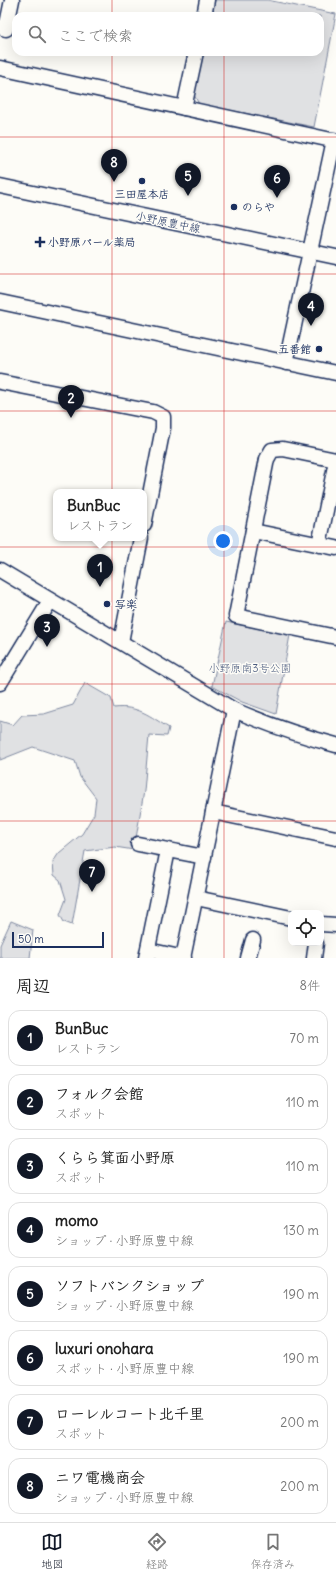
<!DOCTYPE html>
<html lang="ja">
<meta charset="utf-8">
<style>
body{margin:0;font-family:Delius,"Klee One",sans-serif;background:#f2f2f2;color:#222}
.controls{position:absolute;right:12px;bottom:12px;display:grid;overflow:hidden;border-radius:8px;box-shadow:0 4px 16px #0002}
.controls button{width:36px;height:36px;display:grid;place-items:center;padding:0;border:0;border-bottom:1px solid #e0e0e0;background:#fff;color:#222;font:20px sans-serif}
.scale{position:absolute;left:12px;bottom:10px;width:92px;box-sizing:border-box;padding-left:4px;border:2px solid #1b2f5e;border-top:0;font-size:11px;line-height:14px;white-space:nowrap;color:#1b2f5e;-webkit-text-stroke:3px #fdfcf7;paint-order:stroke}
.you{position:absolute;left:223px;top:541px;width:14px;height:14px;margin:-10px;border:3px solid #fff;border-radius:50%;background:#1a73e8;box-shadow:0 0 0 6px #1a73e833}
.badge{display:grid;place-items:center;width:26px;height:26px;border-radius:50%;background:#111827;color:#fff;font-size:13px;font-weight:700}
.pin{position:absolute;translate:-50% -33px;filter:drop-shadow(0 1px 2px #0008)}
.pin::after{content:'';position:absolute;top:21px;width:14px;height:12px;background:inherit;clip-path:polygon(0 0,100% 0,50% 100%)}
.popup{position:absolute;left:53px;top:489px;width:94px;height:52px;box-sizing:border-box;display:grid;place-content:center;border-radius:8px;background:#fff;filter:drop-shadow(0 1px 3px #0005);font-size:13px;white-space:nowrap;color:#767676}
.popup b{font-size:15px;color:#222}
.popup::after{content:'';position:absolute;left:50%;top:100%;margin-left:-8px;border:8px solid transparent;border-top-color:#fff}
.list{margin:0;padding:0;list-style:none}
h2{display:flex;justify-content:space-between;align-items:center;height:52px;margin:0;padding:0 16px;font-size:17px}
h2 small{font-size:13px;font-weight:400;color:#767676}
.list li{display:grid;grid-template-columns:26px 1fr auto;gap:12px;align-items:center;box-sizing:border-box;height:56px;margin:0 8px 8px;padding:0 8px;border:1px solid #e0e0e0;border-radius:12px}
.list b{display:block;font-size:15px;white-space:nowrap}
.list p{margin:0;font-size:13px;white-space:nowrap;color:#767676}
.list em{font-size:13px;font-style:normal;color:#767676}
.icon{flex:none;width:22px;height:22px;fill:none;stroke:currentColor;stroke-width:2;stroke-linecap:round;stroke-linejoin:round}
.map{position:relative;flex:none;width:336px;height:958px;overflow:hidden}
.search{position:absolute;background:#fff;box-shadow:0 4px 16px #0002;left:12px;right:12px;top:12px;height:44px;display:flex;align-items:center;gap:10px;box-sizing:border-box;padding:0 14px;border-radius:12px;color:#767676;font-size:15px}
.sheet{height:564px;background:#fff}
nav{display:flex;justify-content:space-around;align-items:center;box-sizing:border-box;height:56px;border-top:1px solid #e0e0e0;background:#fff;font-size:11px;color:#767676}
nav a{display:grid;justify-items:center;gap:2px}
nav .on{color:#111827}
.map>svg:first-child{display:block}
</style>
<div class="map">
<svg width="336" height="958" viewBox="0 0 336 958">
<rect width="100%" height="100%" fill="#fdfcf7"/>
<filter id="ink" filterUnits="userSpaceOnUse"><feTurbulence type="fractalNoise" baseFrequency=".025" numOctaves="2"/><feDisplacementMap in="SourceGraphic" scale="8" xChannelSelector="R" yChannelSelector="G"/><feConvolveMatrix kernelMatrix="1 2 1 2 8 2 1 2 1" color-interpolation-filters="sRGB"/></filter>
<g filter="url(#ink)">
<g fill="#e0e1e3" stroke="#7e88a0">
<polygon points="215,0 267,0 336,14 314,127 199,104 194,95 204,52 320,52 320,16 212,16"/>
<polygon points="226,622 290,635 276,714 242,702 212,686"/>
<path d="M85,683l26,15 3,10c23,-3 36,8 55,20l-2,8 -18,-1 -5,56 -10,59 -19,-3 -30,4 -13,74 -8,-3 -4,-7 6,-16 -6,-19 -6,-5 -1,-13 6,-9 23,-19 12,-20 2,-16 -16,-21 -5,-16 -42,-14 -33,13v-39l13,4 9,-10 22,-1 29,-9z"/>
<polygon points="11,921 33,930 30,958 0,958 0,945"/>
</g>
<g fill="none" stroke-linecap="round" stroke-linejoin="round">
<g stroke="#1b2f5e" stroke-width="17">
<g id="minor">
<polyline points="204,16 207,0"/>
<polyline points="0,27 6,29 12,0"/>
<polyline points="0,68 336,141"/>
<polyline points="184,108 196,52"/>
<polyline points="0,186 336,257"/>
<polyline points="0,302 336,373"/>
<polyline points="286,363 334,140"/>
<polyline points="0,382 153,412 163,417 163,428 144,525"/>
<polyline points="336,460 283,449 272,450 267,459 236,616 336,637"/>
<polyline points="253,531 336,548"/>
<polyline points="319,545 336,461"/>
<path d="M0,570l234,140c33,14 67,26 102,35"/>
<polyline points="121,642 141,538"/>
<polyline points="0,683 50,601"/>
<polyline points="213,812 336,838"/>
<polyline points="138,844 204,857"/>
<polyline points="196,898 291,918"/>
<polyline points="321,924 336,925"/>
<polyline points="148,950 184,958"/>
<polyline points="146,958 168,850"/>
<polyline points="183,958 234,710"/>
<polyline points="248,958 253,940"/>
<polyline points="314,958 316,943"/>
</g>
</g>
<use href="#minor" stroke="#fdfcf7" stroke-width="14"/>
</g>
</g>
<path fill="none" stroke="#d62828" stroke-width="1" stroke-opacity="0.55" d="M112,0v16M224,0v16M112,52v906M224,52v906M0,137h336M0,274h336M0,411h336M0,547h336M0,684h336M0,821h336"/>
<g fill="#1b2f5e" stroke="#fdfcf7" stroke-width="1.5">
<circle cx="142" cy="181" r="4"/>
<circle cx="234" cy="207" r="4"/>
<path d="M38 236h4v4h4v4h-4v4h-4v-4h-4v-4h4z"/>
<circle cx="319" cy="349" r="4"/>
<circle cx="107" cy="604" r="4"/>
</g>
<g text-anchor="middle" stroke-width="3" stroke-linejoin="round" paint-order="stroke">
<g font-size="11" font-weight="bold" fill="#1b2f5e" stroke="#fdfcf7" text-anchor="start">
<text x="142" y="198" text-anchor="middle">三田屋本店</text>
<text x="242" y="211">のらや</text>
<text x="48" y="246">小野原パール薬局</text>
<text x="311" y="353" text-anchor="end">五番館</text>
<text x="115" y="608">写楽</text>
</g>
<g font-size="11" fill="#1b2f5e" stroke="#fdfcf7">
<text transform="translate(168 222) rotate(12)" y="4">小野原豊中線</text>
</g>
<g font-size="11" fill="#4c5c7f" stroke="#fdfcf7">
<text x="250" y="672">小野原南3号公園</text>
</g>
</g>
</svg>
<div class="controls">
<button><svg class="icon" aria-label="locate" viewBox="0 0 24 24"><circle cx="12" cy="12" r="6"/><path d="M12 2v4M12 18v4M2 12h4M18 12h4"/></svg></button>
</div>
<div class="scale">50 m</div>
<div class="you"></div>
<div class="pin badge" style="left:100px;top:587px">1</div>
<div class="popup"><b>BunBuc</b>レストラン</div>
<div class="pin badge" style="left:71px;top:418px">2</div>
<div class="pin badge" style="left:47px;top:647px">3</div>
<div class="pin badge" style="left:311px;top:326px">4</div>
<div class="pin badge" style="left:188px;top:196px">5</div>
<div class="pin badge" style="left:277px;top:198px">6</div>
<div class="pin badge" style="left:92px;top:892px">7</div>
<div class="pin badge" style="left:114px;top:182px">8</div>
<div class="search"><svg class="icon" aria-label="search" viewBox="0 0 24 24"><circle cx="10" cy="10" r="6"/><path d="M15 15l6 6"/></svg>ここで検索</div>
</div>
<section class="sheet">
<h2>周辺<small>8件</small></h2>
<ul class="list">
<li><span class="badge">1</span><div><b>BunBuc</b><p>レストラン</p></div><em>70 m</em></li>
<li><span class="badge">2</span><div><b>フォルク会館</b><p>スポット</p></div><em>110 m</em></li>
<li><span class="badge">3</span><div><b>くらら箕面小野原</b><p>スポット</p></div><em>110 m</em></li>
<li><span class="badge">4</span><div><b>momo</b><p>ショップ · 小野原豊中線</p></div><em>130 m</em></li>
<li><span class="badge">5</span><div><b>ソフトバンクショップ</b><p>ショップ · 小野原豊中線</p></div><em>190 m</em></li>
<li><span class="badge">6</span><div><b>luxuri onohara</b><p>スポット · 小野原豊中線</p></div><em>190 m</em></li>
<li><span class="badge">7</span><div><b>ローレルコート北千里</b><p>スポット</p></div><em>200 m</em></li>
<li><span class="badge">8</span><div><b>ニワ電機商会</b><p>ショップ · 小野原豊中線</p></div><em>200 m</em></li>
</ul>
</section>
<nav>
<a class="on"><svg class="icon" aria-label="map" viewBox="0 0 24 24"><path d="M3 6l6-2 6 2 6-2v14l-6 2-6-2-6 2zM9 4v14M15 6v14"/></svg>地図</a>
<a><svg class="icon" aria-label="directions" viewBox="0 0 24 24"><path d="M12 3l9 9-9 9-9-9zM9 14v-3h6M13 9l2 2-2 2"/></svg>経路</a>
<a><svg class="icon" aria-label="saved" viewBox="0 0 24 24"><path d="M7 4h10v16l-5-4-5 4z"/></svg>保存済み</a>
</nav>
